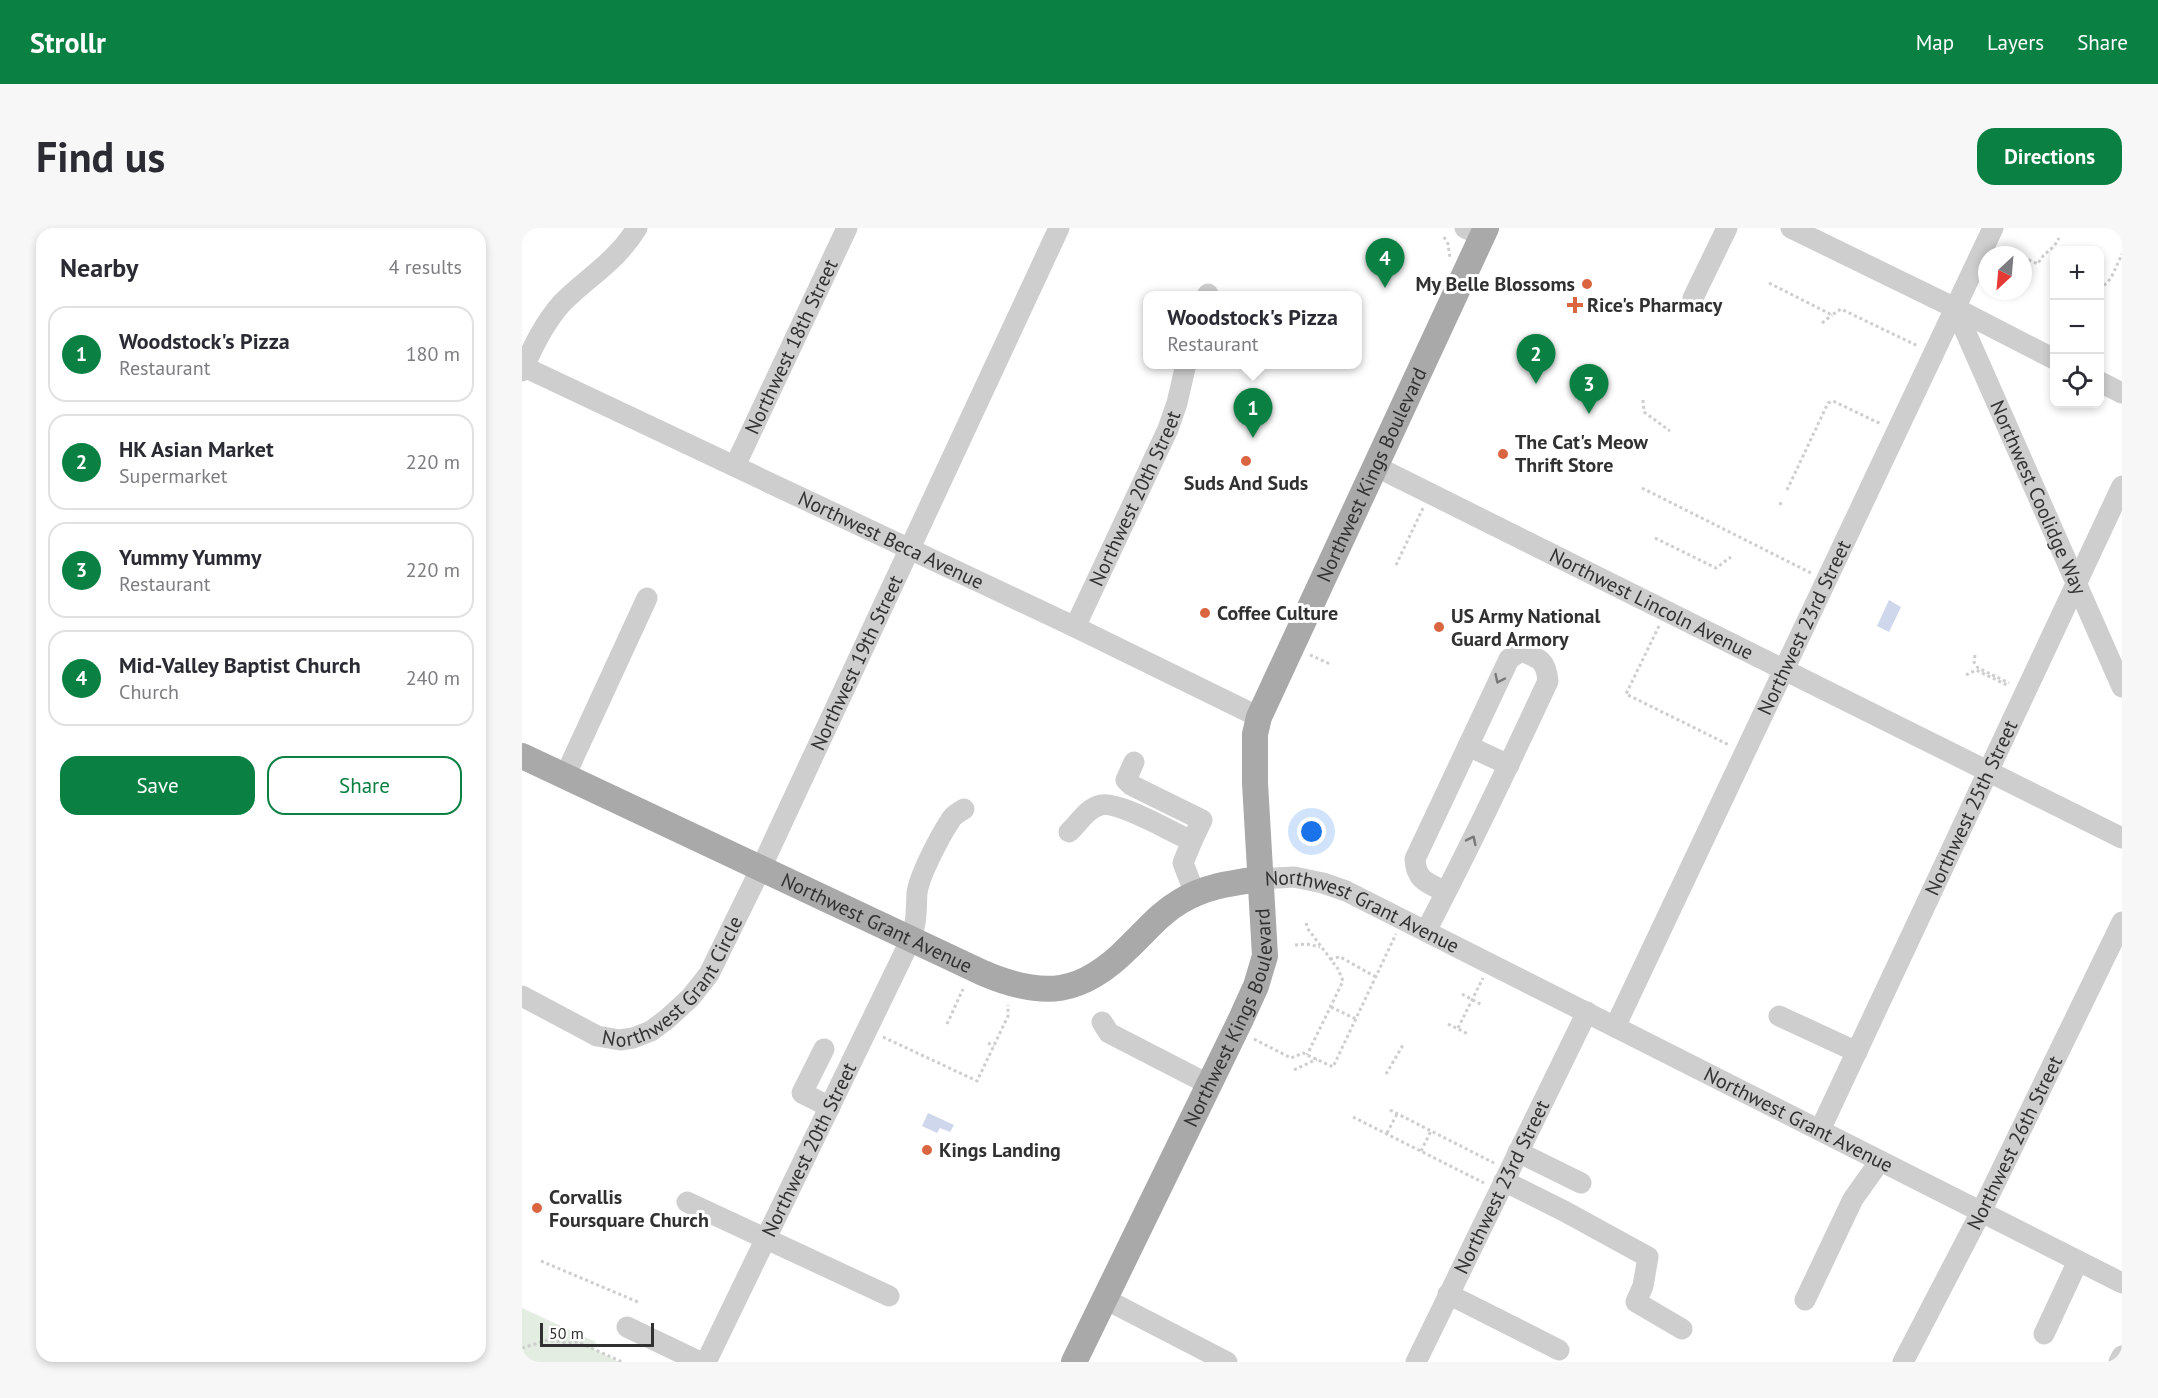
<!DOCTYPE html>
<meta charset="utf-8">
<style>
body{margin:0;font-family:"PT Sans",sans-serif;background:#f7f7f7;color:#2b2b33}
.controls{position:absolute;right:18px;top:18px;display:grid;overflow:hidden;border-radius:12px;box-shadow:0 3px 9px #0003}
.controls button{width:54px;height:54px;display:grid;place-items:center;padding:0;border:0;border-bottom:2px solid #e1e1e2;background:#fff;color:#2b2b33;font:30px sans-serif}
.compass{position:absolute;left:1456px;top:18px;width:54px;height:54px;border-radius:50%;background:#fff;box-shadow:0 3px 9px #0003;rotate:206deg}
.scale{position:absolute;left:18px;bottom:15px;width:114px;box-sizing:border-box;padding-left:6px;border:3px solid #313131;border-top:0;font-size:16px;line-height:21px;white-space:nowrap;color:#313131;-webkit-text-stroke:4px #fff;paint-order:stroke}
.you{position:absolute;left:790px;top:604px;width:21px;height:21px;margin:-15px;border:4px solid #fff;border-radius:50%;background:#1a73e8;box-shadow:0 0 0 9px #1a73e833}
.badge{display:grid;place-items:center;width:39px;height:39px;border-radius:50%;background:#0b8043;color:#fff;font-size:20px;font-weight:700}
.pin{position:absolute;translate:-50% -50px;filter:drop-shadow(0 2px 3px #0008)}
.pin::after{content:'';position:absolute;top:32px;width:21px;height:18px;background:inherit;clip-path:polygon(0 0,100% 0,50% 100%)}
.popup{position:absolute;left:621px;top:63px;width:219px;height:78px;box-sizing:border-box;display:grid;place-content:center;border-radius:12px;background:#fff;filter:drop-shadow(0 2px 4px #0005);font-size:20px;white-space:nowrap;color:#7c7c81}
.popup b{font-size:22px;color:#2b2b33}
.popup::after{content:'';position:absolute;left:50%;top:100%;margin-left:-12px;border:12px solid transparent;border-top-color:#fff}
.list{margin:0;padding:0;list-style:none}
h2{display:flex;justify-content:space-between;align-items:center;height:78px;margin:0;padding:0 24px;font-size:26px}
h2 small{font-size:20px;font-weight:400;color:#7c7c81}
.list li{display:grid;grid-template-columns:39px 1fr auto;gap:18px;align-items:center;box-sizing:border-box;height:96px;margin:0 12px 12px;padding:0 12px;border:2px solid #e1e1e2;border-radius:18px}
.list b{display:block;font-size:22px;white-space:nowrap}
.list p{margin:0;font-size:20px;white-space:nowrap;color:#7c7c81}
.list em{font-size:20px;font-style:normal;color:#7c7c81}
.actions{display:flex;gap:12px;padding:18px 24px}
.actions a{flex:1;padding:14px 0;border:2px solid #0b8043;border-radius:18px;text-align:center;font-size:21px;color:#0b8043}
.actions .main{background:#0b8043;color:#fff}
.icon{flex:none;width:33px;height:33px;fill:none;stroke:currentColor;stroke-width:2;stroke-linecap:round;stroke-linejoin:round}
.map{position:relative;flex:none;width:1600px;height:1134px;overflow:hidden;border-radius:18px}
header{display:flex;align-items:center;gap:36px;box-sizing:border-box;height:84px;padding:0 30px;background:#0b8043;color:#fff}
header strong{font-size:28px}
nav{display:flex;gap:33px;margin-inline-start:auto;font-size:21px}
.intro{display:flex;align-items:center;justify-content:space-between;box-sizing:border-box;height:144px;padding:0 36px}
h1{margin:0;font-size:42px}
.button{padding:15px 27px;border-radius:18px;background:#0b8043;color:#fff;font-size:21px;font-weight:700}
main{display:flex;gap:36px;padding:0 36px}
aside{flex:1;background:#fff;border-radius:18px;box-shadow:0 3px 9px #0003}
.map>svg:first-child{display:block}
</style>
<header>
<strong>Strollr</strong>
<nav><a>Map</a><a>Layers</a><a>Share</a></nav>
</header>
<div class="intro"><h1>Find us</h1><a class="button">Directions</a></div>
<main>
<aside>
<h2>Nearby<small>4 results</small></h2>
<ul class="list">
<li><span class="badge">1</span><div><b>Woodstock's Pizza</b><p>Restaurant</p></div><em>180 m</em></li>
<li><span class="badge">2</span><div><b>HK Asian Market</b><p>Supermarket</p></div><em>220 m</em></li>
<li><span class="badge">3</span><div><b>Yummy Yummy</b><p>Restaurant</p></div><em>220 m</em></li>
<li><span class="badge">4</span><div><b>Mid-Valley Baptist Church</b><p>Church</p></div><em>240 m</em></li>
</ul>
<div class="actions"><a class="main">Save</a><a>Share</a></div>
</aside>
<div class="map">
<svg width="1600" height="1134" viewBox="0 0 1600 1134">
<rect width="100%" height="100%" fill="#fff"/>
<polygon fill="#e3ede1" points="0,1080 74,1114 71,1121 97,1134 0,1134"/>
<g fill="#ced7eb">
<polygon points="1367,372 1379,379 1367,404 1355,398"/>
<polygon points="406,885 432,897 428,904 418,900 415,905 400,898"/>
</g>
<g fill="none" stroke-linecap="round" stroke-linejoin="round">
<g stroke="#cecece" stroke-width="3" stroke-dasharray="3 3" stroke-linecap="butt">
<polyline points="922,9 926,16 928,30"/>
<polyline points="1481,19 1498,27"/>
<path d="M1501,29l15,7c6,-13 15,-13 21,-26"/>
<polyline points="1247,55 1310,87 1319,81 1396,118"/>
<polyline points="1578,62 1589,50 1600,26"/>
<polyline points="1300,95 1310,87"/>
<polyline points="1121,172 1122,184 1148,203"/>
<polyline points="1120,260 1289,345"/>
<polyline points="1265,262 1306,175 1311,173 1359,196"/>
<polyline points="1258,277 1260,272"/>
<polyline points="1133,310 1194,340 1209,329"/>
<polyline points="874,337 901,280"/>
<polyline points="1137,398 1104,466 1207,517"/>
<polyline points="788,427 808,436"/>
<polyline points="1453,427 1452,434 1456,440 1487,455"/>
<polyline points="1444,447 1454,442 1485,457"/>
<polyline points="784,695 786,701 816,741 821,753 785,827"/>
<polyline points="773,717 785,716 798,719"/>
<path d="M808,731c2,0 8,-2 10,-2 3,1 31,18 37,20"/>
<polyline points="940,766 960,777"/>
<polyline points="809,779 834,791"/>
<polyline points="425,796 441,761"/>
<polyline points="926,796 946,806"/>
<polyline points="936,800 961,750"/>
<polyline points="361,809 455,853 486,788 486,777"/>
<polyline points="732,811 769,830 781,825 811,839 874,706"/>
<polyline points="466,815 472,818"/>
<polyline points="772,842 795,831"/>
<polyline points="864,846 881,817"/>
<polyline points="868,882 972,935"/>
<polyline points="831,889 962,955"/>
<polyline points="865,905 875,886"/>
<polyline points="899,923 909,903"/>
<polyline points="19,1033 116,1074"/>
<polyline points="0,1120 26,1112 45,1115 56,1114 100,1134"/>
</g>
<g stroke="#cecece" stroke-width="21">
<polyline points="943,0 960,8"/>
<polyline points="1269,0 1433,80 1532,131"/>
<polyline points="685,68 686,66"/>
<polyline points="1171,70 1205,0"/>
<path id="s1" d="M1433,80l167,379"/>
<path id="s2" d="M0,138l553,261 184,90"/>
<path d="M0,143c11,-24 22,-48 40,-68 27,-27 54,-41 75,-75"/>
<polyline points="1578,154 1600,165"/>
<path id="s3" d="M213,238l112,-238"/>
<path id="s4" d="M853,238l747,372"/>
<path id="s5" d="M553,399l93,-198 9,-26 9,-39"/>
<polyline points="946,518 987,537"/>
<polyline points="612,534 604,552 609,557 680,592 670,613"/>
<polyline points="43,548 125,370"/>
<path d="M547,604c10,-9 18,-24 32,-27 17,-4 65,24 83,32l8,4 -9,22 12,31"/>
<path id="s6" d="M737,651l35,-2 29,6 23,8 776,392"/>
<path d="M904,703c43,-82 83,-166 122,-250 -2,-21 -9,-23 -27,-30l-12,8 -94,200c1,22 13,24 31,33"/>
<path id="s7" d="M0,768l75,40 23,4 13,-2 18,-7 16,-12 23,-21 19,-24 52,-106 298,-640"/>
<polyline points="1257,788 1335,824"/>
<polyline points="580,794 587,805 686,856"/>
<path id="s8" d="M1093,799l378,-799"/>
<polyline points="302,821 280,865 308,879"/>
<path id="s9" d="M1298,902l302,-644"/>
<polyline points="996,924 1059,955"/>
<polyline points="982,953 1042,983 1126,1029 1121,1058 1114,1074 1160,1101"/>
<polyline points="165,974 367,1068"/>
<polyline points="926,1066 1037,1122"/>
<polyline points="583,1071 705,1134"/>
<polyline points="1283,1072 1331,971 1358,933"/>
<polyline points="105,1099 178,1134"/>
<polyline points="1522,1106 1556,1033"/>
<path id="s10" d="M184,1134l205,-423c6,-18 5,-28 6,-46 2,-17 23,-57 33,-72 3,-6 8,-8 14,-12"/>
<path id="s11" d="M894,1134l171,-350"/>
<path id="s12" d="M1381,1134l78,-150 141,-290"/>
<polyline points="1597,1134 1600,1128"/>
</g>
<g stroke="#a9a9a9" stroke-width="26">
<path id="s13" d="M0,528l461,217c61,26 99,22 146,-26 17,-16 31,-34 52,-46 25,-15 50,-18 78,-22"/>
<path id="s14" d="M552,1134l167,-343 15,-33 9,-30 -10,-173v-49l4,-17 227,-489"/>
</g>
</g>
<defs><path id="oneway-chevron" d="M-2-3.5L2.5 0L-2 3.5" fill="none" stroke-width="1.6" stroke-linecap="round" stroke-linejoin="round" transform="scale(1.5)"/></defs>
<g stroke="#787878">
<use href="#oneway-chevron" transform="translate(977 451) rotate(115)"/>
<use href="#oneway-chevron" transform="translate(950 612) rotate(-64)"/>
</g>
<g fill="#da6641" stroke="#fff" stroke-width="2">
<circle cx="1065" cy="56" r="6"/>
<path d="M1050 68h6v6h6v6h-6v6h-6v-6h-6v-6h6z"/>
<circle cx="981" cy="226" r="6"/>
<circle cx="724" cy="233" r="6"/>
<circle cx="683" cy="385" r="6"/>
<circle cx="917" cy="399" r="6"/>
<circle cx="405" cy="922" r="6"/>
<circle cx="15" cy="980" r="6"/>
</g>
<g text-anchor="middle" stroke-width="6" stroke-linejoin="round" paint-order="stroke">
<g font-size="20" font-weight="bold" fill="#313131" stroke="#fff" text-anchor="start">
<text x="1053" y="63" text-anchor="end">My Belle Blossoms</text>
<text x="1065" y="84">Rice's Pharmacy</text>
<text x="993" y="221">The Cat's Meow<tspan x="993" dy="23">Thrift Store</tspan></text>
<text x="724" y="262" text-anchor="middle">Suds And Suds</text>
<text x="695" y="392">Coffee Culture</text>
<text x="929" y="395">US Army National<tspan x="929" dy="23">Guard Armory</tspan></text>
<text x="417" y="929">Kings Landing</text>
<text x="27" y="976">Corvallis<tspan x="27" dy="23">Foursquare Church</tspan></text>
</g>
<g font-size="20" fill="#313131" stroke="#fff">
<text dy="7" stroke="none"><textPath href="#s3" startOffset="132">Northwest 18th Street</textPath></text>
<text dy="7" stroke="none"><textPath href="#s14" startOffset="956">Northwest Kings Boulevard</textPath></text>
<text dy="7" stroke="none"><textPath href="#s5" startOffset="142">Northwest 20th Street</textPath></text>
<text dy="7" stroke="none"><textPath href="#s1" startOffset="207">Northwest Coolidge Way</textPath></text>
<text dy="7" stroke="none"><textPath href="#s2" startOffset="408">Northwest Beca Avenue</textPath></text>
<text dy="7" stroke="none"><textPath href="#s4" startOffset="309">Northwest Lincoln Avenue</textPath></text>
<text dy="7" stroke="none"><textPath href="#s8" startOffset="442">Northwest 23rd Street</textPath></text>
<text dy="7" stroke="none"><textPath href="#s7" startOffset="567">Northwest 19th Street</textPath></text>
<text dy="7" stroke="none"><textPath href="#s9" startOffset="356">Northwest 25th Street</textPath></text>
<text dy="7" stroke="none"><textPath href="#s6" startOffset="110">Northwest Grant Avenue</textPath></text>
<text dy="7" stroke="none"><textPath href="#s13" startOffset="392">Northwest Grant Avenue</textPath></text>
<text dy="7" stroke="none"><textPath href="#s7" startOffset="188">Northwest Grant Circle</textPath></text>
<text dy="7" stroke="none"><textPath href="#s14" startOffset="380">Northwest Kings Boulevard</textPath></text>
<text dy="7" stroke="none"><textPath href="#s6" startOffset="596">Northwest Grant Avenue</textPath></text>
<text dy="7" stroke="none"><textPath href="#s12" startOffset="246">Northwest 26th Street</textPath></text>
<text dy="7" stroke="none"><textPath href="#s10" startOffset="236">Northwest 20th Street</textPath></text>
<text dy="7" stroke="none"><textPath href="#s11" startOffset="195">Northwest 23rd Street</textPath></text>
</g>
</g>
</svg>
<div class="controls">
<button>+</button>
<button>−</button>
<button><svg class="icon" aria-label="locate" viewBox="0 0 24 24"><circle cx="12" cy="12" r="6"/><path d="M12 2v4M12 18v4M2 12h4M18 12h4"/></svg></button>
</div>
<svg class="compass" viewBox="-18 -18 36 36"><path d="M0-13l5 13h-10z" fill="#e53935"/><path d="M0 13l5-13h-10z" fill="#7c7c81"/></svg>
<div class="scale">50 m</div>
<div class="you"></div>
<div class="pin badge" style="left:731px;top:210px">1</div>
<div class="popup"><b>Woodstock's Pizza</b>Restaurant</div>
<div class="pin badge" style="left:1014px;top:156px">2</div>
<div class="pin badge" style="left:1067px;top:186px">3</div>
<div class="pin badge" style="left:863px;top:60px">4</div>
</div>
</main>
